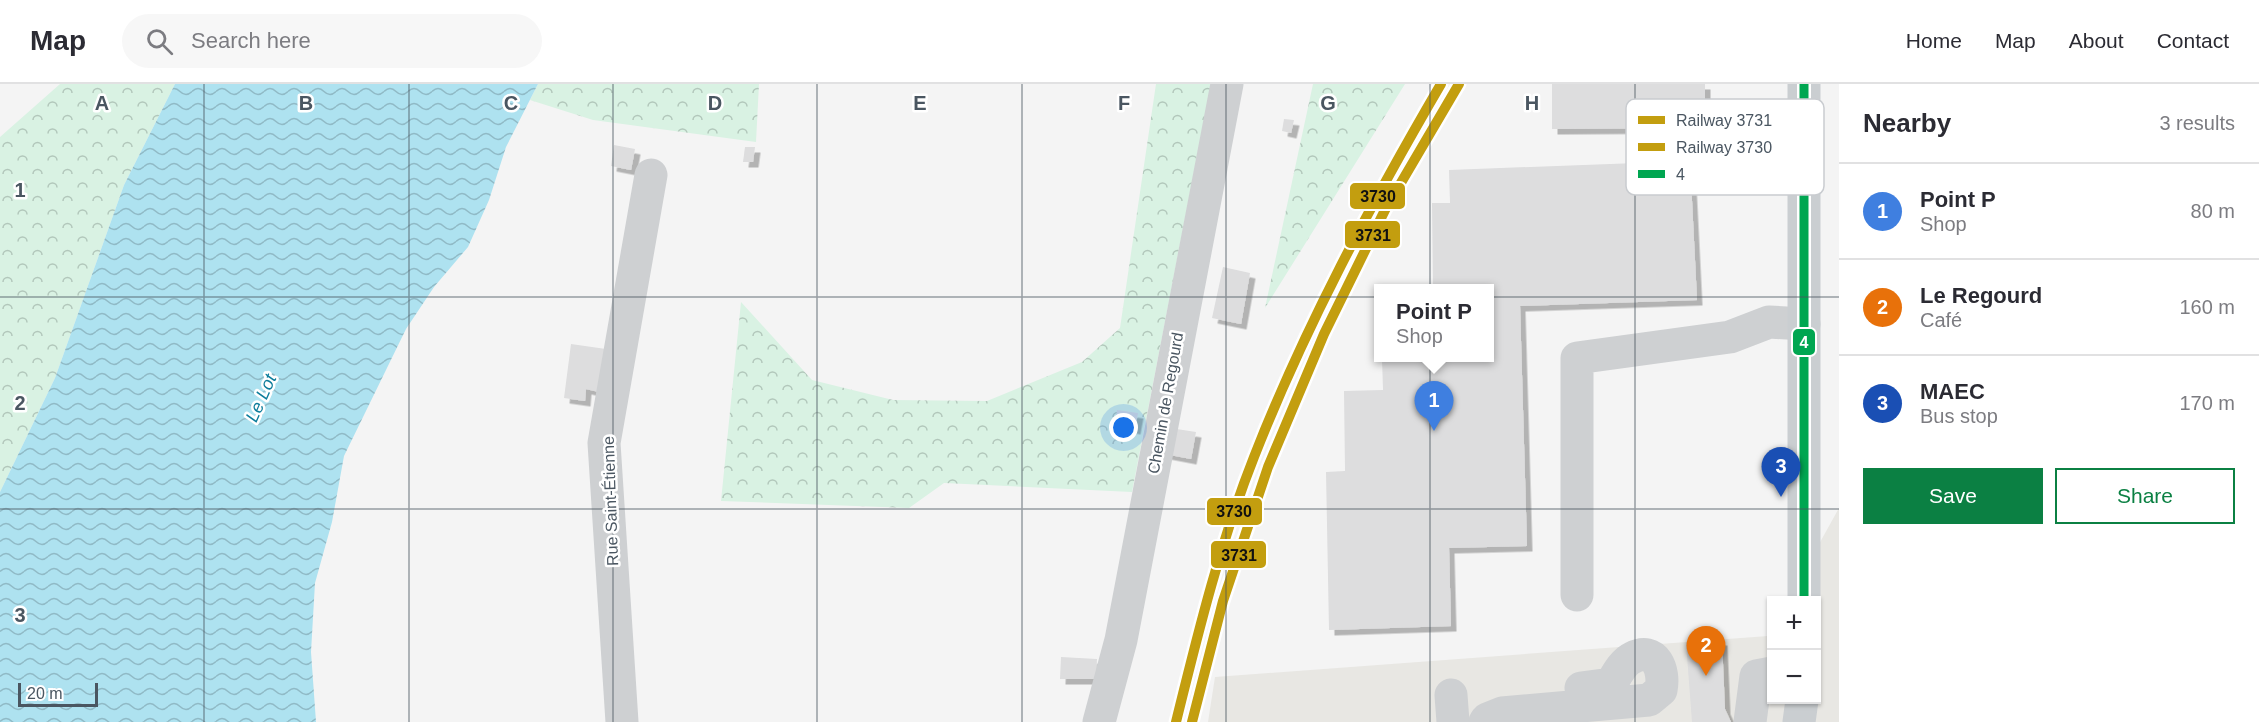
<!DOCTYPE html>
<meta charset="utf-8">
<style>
body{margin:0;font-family:Arial,sans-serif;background:#f7f7f7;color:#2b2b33}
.controls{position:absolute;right:18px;bottom:18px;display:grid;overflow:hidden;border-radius:0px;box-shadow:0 2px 4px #0004}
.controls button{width:54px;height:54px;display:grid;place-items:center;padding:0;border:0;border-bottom:2px solid #e1e1e2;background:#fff;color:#2b2b33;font:30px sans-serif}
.scale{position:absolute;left:18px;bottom:15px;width:80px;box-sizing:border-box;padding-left:6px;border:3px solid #4a5661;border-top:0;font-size:16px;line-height:21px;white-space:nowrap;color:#4a5661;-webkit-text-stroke:4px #fff;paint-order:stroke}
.you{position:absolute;left:1124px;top:344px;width:21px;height:21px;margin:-15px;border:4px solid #fff;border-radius:50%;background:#1a73e8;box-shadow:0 0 0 9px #1a73e833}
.badge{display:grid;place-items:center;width:39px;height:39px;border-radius:50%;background:#0b8043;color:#fff;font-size:20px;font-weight:700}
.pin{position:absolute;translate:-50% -50px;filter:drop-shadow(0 2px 3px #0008)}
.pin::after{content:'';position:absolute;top:32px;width:21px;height:18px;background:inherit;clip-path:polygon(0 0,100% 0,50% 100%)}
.popup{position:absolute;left:1374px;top:200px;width:120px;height:78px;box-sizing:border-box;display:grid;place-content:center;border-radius:0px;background:#fff;filter:drop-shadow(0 2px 4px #0005);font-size:20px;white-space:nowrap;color:#7c7c81}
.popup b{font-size:22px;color:#2b2b33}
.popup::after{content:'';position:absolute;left:50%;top:100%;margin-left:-12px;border:12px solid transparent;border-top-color:#fff}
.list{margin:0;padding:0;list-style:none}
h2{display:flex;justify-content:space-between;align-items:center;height:78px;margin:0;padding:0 24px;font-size:26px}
h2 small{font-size:20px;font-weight:400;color:#7c7c81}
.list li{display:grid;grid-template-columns:39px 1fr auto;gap:18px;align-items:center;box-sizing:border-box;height:96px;padding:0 24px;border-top:2px solid #e1e1e2}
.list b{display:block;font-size:22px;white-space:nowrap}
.list p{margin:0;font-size:20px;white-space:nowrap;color:#7c7c81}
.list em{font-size:20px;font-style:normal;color:#7c7c81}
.actions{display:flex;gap:12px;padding:18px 24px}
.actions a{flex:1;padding:14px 0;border:2px solid #0b8043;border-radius:0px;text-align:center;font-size:21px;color:#0b8043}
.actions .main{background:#0b8043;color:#fff}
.icon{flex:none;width:33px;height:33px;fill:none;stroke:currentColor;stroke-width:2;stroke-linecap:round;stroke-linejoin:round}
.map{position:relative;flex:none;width:1839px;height:638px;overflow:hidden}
header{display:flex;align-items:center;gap:36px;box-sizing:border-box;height:84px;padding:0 30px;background:#fff;border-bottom:2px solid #e1e1e2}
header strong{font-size:28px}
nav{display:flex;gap:33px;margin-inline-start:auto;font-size:21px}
.search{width:420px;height:54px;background:#f7f7f7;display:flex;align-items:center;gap:15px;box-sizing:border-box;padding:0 21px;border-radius:33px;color:#7c7c81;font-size:22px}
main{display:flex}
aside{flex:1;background:#fff}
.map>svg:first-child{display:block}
</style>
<header>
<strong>Map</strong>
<div class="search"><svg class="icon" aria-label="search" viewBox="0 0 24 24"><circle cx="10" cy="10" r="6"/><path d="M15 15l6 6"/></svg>Search here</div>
<nav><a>Home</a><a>Map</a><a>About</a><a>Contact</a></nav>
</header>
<main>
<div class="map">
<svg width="1839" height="638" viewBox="0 0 1839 638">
<defs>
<pattern id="forest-crowns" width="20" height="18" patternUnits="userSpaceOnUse" patternTransform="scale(1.5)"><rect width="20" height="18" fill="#d9f2e3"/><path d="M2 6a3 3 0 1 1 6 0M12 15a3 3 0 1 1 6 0" fill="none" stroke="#b2c7bb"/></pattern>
<pattern id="water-waves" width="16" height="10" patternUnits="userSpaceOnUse" patternTransform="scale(1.5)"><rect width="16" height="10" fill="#aee2f0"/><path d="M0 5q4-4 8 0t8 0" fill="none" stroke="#90bac6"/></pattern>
<filter id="shadow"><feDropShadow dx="5.5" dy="5.5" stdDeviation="0" flood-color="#0004"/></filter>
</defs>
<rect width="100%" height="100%" fill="#f4f4f4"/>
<polygon fill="#e8e7e3" points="1839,424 1839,638 1208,638 1215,593 1768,552 1771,547 1772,616 1816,616 1816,516 1788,516"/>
<g fill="url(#forest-crowns)">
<polygon points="60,0 175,0 124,101 55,294 0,408 0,53"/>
<polygon points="538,0 759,0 756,58 593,36 530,16"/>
<polygon points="1156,0 1211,0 1132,408 944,399 909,424 721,417 741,218 812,296 893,316 987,317 1082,278 1120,244"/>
<polygon points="1313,0 1405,0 1265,224"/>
</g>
<polygon fill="url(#water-waves)" points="175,0 538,0 506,63 489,116 468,163 434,203 406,245 344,372 332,438 315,499 311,568 316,638 0,638 0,408 55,294 124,101"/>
<g fill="#ddddde" filter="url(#shadow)">
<polygon points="1552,0 1705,0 1705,44 1552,45"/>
<polygon points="1284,35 1294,36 1291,49 1282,47"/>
<polygon points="614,61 635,65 631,86 611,82"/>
<polygon points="745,63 755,63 753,78 743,78"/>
<polygon points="1690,77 1697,216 1520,222 1527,462 1449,464 1451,542 1329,546 1326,388 1345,387 1344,307 1383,306 1382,274 1490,274 1490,204 1433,204 1432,119 1450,119 1449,86"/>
<polygon points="1223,183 1250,189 1241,240 1212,234"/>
<polygon points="571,260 606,265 599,308 586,305 585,317 564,314"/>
<polygon points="1117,326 1138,329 1135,345 1115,341"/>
<polygon points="1170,344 1196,348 1191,375 1165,370"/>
<polygon points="1722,556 1725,625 1731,638 1692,638 1686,559"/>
<polygon points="1061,573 1097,575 1096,595 1060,595"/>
</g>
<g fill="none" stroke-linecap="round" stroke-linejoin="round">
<g stroke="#ced0d2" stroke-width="33">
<polyline points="1577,511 1577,274 1730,253 1769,238 1804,240"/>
<polyline points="1451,611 1453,638"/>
<polyline points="622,638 604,359 651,91"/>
<polyline points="1099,638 1121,556 1227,0"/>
<path d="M1485,638l2,-3 15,-6 147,-13 12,-10c4,-19 -5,-45 -29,-32 -9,4 -16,18 -21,26l-30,4"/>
<polyline points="1750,638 1756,592 1772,589"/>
</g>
<g stroke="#caced1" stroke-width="33">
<polyline points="1804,516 1804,0"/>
<polyline points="1799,638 1802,616"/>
</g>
<g stroke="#fff" stroke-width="14">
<polyline id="bus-1" points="1804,0 1804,516"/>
</g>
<use href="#bus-1" stroke="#00a651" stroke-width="9"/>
<g stroke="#fff" stroke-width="15">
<polyline id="rail-1" points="1192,638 1223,517 1268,383 1324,250 1385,126 1459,0"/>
</g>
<g stroke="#fff" stroke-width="15">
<path id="rail-2" d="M1176,638c22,-89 44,-179 78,-265 51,-130 117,-253 187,-373"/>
</g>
<use href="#rail-1" stroke="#c39e0f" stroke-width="10"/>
<use href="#rail-2" stroke="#c39e0f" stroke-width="10"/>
</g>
<path fill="none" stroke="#4a5661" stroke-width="1.5" stroke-opacity="0.55" d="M204,0v638M409,0v638M613,0v638M817,0v638M1022,0v638M1226,0v638M1430,0v638M1635,0v638M0,213h1839M0,425h1839"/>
<g text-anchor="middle" stroke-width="5" stroke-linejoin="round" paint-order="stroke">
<g font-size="16" fill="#4a5661" stroke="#fff">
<text transform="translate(1165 319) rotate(-80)" y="6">Chemin de Regourd</text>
<text transform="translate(610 417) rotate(-92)" y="6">Rue Saint-Étienne</text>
</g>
<g font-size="18" font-style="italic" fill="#0c7c9b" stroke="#fff">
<text transform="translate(261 314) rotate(-66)" y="6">Le Lot</text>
</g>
</g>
<rect x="1626" y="15" width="198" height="96" rx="9" fill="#fff" stroke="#c9ccd0" stroke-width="1.5"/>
<rect x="1638" y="32" width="27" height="8" fill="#c39e0f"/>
<rect x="1638" y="59" width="27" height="8" fill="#c39e0f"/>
<rect x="1638" y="86" width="27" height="8" fill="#00a651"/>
<g font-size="16" fill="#4a5661">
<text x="1676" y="42">Railway 3731</text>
<text x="1676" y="69">Railway 3730</text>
<text x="1676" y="96">4</text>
</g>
<g font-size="20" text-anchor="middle" font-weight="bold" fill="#4a5661" stroke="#fff" stroke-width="5" stroke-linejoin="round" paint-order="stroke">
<text x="102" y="26">A</text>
<text x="306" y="26">B</text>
<text x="511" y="26">C</text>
<text x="715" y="26">D</text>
<text x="920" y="26">E</text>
<text x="1124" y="26">F</text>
<text x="1328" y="26">G</text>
<text x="1532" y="26">H</text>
<text x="20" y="113">1</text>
<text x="20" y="326">2</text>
<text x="20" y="538">3</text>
</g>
<g stroke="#fff" stroke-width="2">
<rect x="1349" y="98" width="57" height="28" rx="6" fill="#c39e0f"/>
<rect x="1344" y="136" width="57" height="29" rx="6" fill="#c39e0f"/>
<rect x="1792" y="244" width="24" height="28" rx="6" fill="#00a651"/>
<rect x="1206" y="413" width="57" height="29" rx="6" fill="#c39e0f"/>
<rect x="1210" y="456" width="57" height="29" rx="6" fill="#c39e0f"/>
</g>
<g font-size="16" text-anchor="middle" font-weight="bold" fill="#fff">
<text x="1804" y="264">4</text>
</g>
<g font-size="16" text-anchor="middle" font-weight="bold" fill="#111">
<text x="1378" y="118">3730</text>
<text x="1373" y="157">3731</text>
<text x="1234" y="433">3730</text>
<text x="1239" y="477">3731</text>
</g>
</svg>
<div class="controls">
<button>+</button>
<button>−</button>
</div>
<div class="scale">20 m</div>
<div class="you"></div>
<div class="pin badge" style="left:1434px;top:347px;background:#3f7fe0">1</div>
<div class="popup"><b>Point P</b>Shop</div>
<div class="pin badge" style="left:1706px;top:592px;background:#e8710a">2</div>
<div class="pin badge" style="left:1781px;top:413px;background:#1a4fb4">3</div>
</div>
<aside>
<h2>Nearby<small>3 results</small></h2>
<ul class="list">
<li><span class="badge" style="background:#3f7fe0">1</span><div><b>Point P</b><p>Shop</p></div><em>80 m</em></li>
<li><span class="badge" style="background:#e8710a">2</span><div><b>Le Regourd</b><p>Café</p></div><em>160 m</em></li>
<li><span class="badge" style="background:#1a4fb4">3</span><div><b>MAEC</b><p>Bus stop</p></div><em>170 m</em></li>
</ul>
<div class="actions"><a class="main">Save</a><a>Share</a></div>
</aside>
</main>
